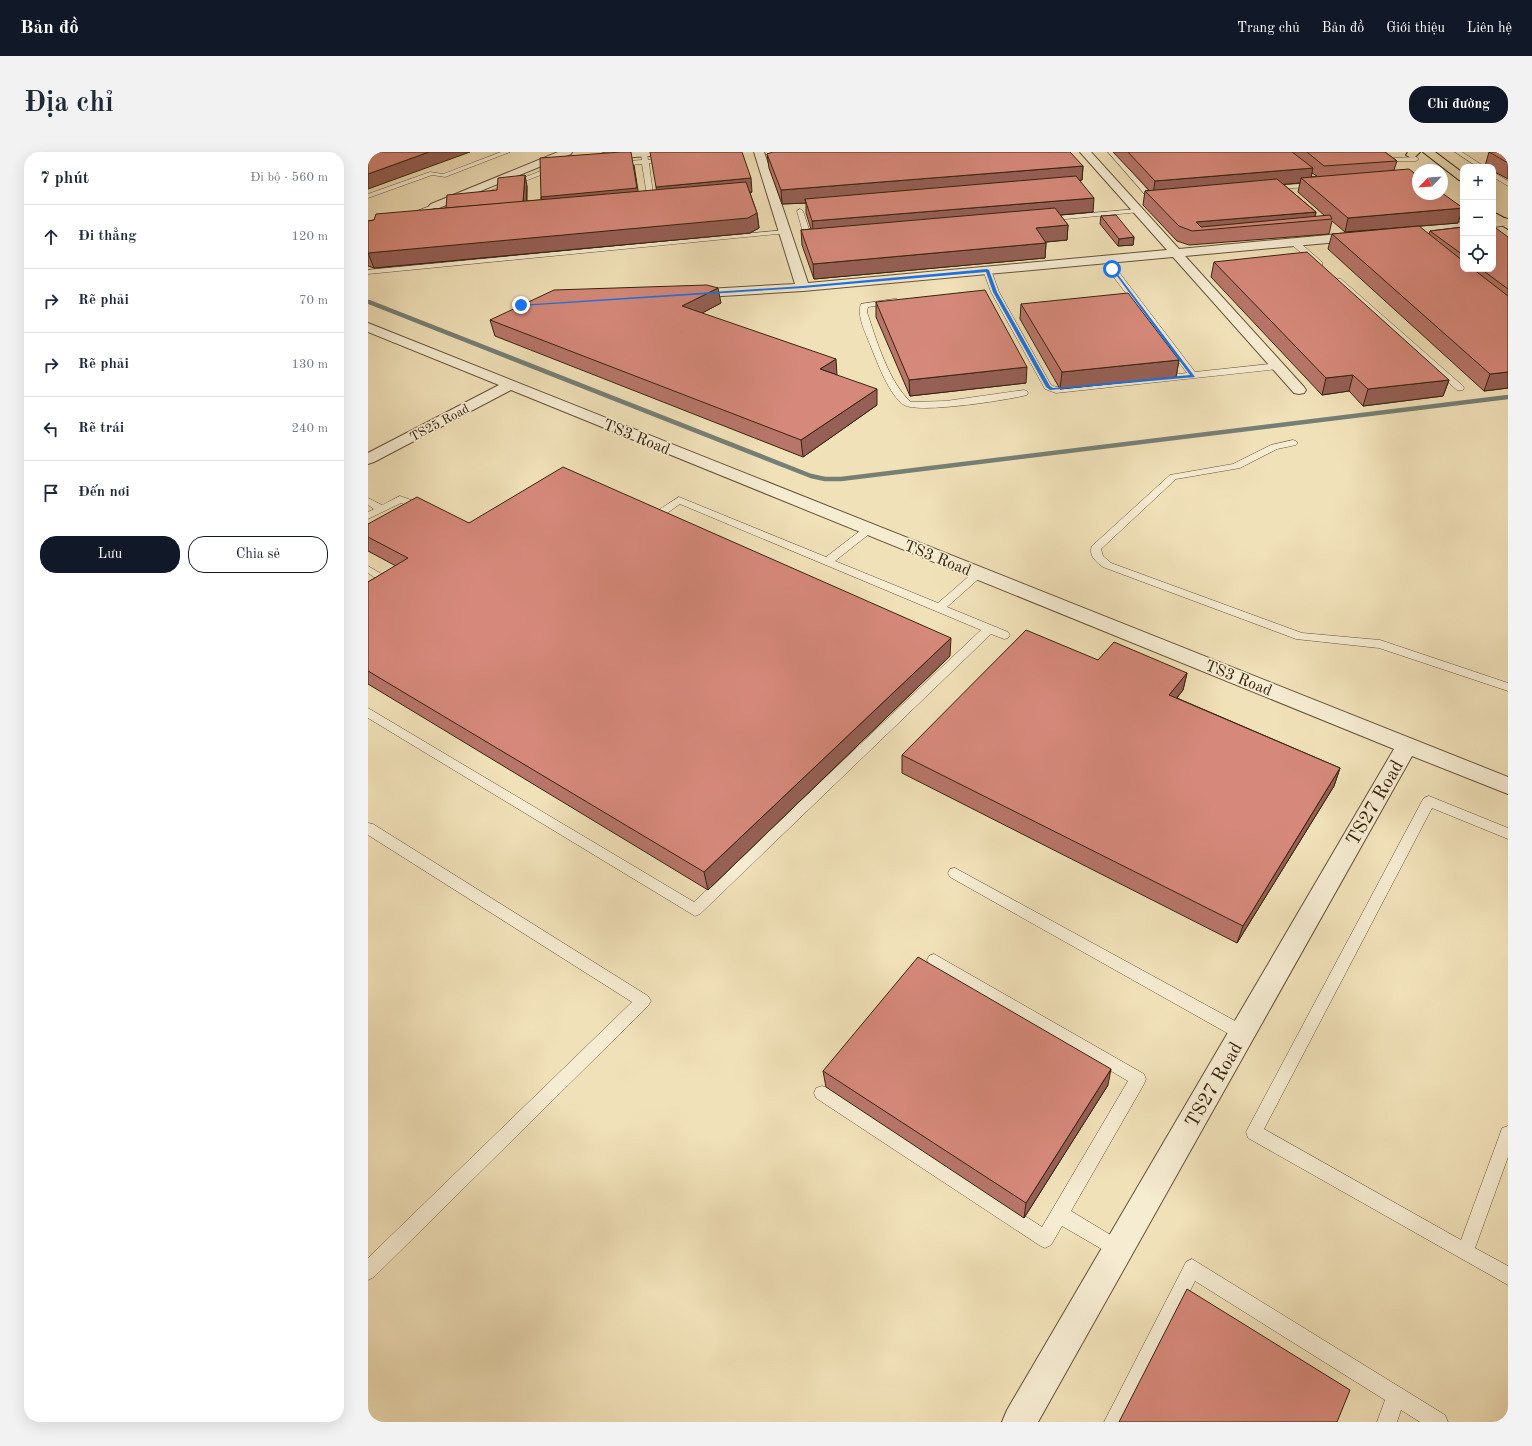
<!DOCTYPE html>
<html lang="vi">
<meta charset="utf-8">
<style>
body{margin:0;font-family:"Old Standard TT",serif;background:#f2f2f3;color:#1f2937}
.controls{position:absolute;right:12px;top:12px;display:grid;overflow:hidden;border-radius:8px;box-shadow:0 4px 16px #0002}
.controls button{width:36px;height:36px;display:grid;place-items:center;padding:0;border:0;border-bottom:1px solid #e0e1e3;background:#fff;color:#1f2937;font:20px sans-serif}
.compass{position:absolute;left:1044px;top:12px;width:36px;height:36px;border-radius:50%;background:#fff;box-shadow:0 4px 16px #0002;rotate:245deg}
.stop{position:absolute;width:12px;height:12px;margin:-9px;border:3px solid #1a73e8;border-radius:50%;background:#fff}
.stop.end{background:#1a73e8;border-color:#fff;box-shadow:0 1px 4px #0008}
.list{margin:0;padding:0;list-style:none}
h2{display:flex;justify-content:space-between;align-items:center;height:52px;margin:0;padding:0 16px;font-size:17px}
h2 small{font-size:13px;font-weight:400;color:#747a83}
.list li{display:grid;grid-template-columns:26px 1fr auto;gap:12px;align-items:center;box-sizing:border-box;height:64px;padding:0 16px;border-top:1px solid #e0e1e3}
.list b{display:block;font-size:15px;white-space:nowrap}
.list em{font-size:13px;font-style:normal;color:#747a83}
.actions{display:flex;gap:8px;padding:12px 16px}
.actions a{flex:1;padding:9px 0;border:1px solid #111827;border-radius:16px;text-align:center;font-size:14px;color:#111827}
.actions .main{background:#111827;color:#fff}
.icon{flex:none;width:22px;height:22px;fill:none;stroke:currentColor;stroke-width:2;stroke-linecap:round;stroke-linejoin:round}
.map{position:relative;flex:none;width:1140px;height:1270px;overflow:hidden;border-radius:16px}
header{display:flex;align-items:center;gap:24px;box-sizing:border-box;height:56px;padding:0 20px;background:#111827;color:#fff}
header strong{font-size:19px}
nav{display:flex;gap:22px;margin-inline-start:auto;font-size:14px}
.intro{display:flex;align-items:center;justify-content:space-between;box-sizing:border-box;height:96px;padding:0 24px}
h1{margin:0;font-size:28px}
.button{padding:10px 18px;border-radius:16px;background:#111827;color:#fff;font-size:14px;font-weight:700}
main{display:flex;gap:24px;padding:0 24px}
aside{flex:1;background:#fff;border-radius:16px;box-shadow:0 4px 16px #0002}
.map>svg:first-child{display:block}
</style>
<header>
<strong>Bản đồ</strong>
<nav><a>Trang chủ</a><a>Bản đồ</a><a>Giới thiệu</a><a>Liên hệ</a></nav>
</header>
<div class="intro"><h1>Địa chỉ</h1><a class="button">Chỉ đường</a></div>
<main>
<aside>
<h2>7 phút<small>Đi bộ · 560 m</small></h2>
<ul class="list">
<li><svg class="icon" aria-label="ahead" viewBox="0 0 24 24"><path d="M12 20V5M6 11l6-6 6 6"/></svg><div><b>Đi thẳng</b></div><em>120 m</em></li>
<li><svg class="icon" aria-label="right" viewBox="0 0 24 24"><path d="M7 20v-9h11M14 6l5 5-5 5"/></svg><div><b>Rẽ phải</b></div><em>70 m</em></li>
<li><svg class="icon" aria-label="right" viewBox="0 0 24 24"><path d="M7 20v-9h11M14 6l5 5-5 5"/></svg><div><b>Rẽ phải</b></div><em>130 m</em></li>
<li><svg class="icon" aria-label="left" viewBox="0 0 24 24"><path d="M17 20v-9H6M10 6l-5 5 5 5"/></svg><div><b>Rẽ trái</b></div><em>240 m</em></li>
<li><svg class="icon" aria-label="arrive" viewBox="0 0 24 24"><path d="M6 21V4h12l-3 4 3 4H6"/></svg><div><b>Đến nơi</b></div></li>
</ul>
<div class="actions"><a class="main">Lưu</a><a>Chia sẻ</a></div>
</aside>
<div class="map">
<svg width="1140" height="1270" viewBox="0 0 1140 1270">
<rect width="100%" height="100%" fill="#f1e1b9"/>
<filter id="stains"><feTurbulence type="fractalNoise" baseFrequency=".005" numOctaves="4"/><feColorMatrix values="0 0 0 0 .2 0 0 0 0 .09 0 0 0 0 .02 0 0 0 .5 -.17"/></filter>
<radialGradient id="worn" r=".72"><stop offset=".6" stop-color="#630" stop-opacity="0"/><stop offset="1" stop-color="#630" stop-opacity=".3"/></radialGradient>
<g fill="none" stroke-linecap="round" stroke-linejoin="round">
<polyline stroke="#767f75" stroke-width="3.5" points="0,150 4,151"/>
<polyline stroke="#767f75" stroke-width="4.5" points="1,150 443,324 457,327 473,327 1140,245"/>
<g stroke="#665337" stroke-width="1">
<g id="service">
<polygon points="133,0 142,0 77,25 64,23 0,46 0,42 62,20 75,22"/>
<polygon points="276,0 279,2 280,8 301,6 304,8 301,10 281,11 286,50 283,52 280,50 274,12 247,14 244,12 247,10 274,8 273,2"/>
<polygon points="740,0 746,0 785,44 792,44 792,46 781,47"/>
<polygon points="1087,0 1094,0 1117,15 1110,15"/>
<polygon points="1025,6 1048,5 1051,7 1048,9 1023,9 1023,7"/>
<polygon points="190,15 193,17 192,18 178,21 112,46 107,45 175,18"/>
<polygon points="1125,20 1140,29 1140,34 1125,25"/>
<polygon points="948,31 950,32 950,34 902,38 899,36 902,34"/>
<polygon points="67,52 69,53 69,55 39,66 34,65"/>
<polygon points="432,57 435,59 444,86 450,86 450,90 441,90 437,88 429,59"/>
<polygon points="770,57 773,59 772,60 677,69 674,67 677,65"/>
<polygon points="417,78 419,79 419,81 0,122 0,118"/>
<polygon points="923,88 929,88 954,110 954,114 948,114 923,92"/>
<polygon points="741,115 747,115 827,220 910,211 914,214 910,217 688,241 677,237 623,140 615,118 616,116 622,116 623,118 631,140 683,233 689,235 819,221 741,119"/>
<polygon points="967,127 973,127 1095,234 1096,236 1095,238 1089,238 967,131"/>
<path d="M526,147h3v4l-29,4 -1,5c9,27 22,71 44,90l35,-1 78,-11 3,1 1,2 -1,2c-19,5 -108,19 -123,10 -15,-10 -26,-41 -33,-58 -4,-11 -15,-31 -10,-43z"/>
<path d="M925,288l3,1 2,2 -2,2 -19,4 -37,19 -64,11 -75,70 2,7 8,7 191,70 78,7 128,43v8l-129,-43 -83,-9 -193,-72c-7,-5 -15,-12 -11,-21l78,-71 63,-11 38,-19z"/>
<polygon points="32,344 60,354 61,356 56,359 33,351 0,367 0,360 6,357 0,353 0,346 14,353"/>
<path d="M311,345l147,60 39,-30h8l1,2 -1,2 -38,30 103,42 37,-32h8l1,2 -1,2 -36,32 61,25 2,3 -2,3 -4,1 -13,-5 -291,280 -5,2 -327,-198v-10l326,194 287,-272 -301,-126c-11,7 -25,22 -36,9l5,-3 6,2z"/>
<polygon points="0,414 22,427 0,440 0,432 9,427 0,421"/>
<polygon points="1061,644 1140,676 1140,687 1064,656 896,977 1093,1088 1132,982 1134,976 1140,974 1140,1005 1107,1096 1140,1114 1140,1133 880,986 878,980 1054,649 1056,646"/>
<polygon points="0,671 5,672 280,844 283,849 280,854 6,1125 0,1128 0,1106 264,850 0,683"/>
<polygon points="587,716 880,876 882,881 880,886 874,888 868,886 582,725 580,721 582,717"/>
<polygon points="566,802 776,922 778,927 776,932 703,1059 756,1091 759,1097 756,1103 750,1106 744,1103 694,1074 683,1093 677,1096 671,1093 448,946 446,941 448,936 454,934 460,936 674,1075 760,929 561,812 559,808 561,804"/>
<polygon points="824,1107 1077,1263 1080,1270 1052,1270 1033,1258 1029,1270 1009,1270 1017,1248 827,1129 757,1270 736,1270 818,1110"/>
</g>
</g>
<g stroke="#665337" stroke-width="2">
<g id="minor">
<polygon points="190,0 204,0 203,2 71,56 63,56 61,54 63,52"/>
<polygon points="248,0 303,0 298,3 235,7 230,4 235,1"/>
<polygon points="386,0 396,0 440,131 799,98 712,0 723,0 811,97 992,80 996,81 998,84 996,87 992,88 817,104 936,235 938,238 936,241 931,242 926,241 805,105 435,139 321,146 316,145 314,142 316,139 321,138 427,132"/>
<polygon points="1136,66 1140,67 1140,73 1125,75 1125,67"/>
<polygon points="1095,70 1095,78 1027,85 1023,84 1021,81 1023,78 1027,77"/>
<polygon points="0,171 1140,625 1140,642 1044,604 670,1270 634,1270 639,1258 1026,597 143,238 6,310 0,312 0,301 131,233 0,180"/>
</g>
</g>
<g stroke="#38240c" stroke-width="2">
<g id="primary">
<polygon points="1055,0 1067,0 1095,21 1095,29 1091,28"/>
<polygon points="1125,60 1140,68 1140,77 1125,68"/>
</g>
</g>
<g stroke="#38240c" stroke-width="2">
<polygon id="motorway" points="1040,0 1052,0 1047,5 1043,6 1038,3"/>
</g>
<use href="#service" fill="#f6ecd2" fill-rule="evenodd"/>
<use href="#minor" fill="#f6ecd2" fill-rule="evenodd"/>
<use href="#primary" fill="#f1e1b9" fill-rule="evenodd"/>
<use href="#motorway" fill="#f1e1b9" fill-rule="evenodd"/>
</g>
<g fill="#b8766a" stroke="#38240c" fill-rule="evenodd">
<path d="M745,0h272l12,9 -3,9 64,53 -113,9 -13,-11 -3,13 -140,11 -12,-4 -34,-36 2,-14 4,-1zM944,21l5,3 -6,1zM932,31l-2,9 27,24 -10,1 1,-5 -33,-28z"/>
<polygon points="1121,0 1140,0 1140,27 1125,19 1125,15 1119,15 1117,14"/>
<polygon points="399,2 715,14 714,28 712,28 725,60 692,63 700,73 699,88 678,90 678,91 677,106 446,127 434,93 433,78 443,77 438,61 438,51 414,52 401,16"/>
<polygon points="159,34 159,49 173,48 173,45 270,40 384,40 382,41 389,61 391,76 382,81 6,116 0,114 0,69 78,56 129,38"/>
<polygon points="733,64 766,85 765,93 750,94 732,72"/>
<polygon points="1095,75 1095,117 1125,117 1140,85 1140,236 1116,239 960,97 964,82 1061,82 1062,79"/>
<polygon points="846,110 1081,228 1075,244 995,254 981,239 954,243 843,125"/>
<polygon points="508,150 658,231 542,244 508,165"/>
<polygon points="353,151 334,161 469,223 509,253 435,305 127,184 122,168"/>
<polygon points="653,152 811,208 808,225 692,237 652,167"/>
<polygon points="101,371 582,504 340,738 0,532 0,430 28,414 0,399 0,372"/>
<polygon points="730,508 819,521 815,538 809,546 972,616 966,634 869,791 534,621 534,603"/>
<polygon points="455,919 740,933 656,1066 458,935"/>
</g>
<g fill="#966056" stroke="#38240c">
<polygon points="61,0 102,0 0,37 0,22"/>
<polygon points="266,13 272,51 176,59 173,45"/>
<polygon points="715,14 714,28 438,51 437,47 438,51 414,52 413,38"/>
<polygon points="945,16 942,30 933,26 932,31 785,43 787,29"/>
<polygon points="157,23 159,34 158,61 155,50"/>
<polygon points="383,26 384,40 290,49 288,35"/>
<polygon points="726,46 725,60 446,84 444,69"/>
<polygon points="1095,56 1090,71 977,80 980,66"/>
<polygon points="948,60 946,68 827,78 828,70"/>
<polygon points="389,61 391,76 382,81 6,116 0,101"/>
<polygon points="700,73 699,88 667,91 668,76"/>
<polygon points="766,85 765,93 750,94 751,87"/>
<polygon points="678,91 677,106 446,127 445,112"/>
<polygon points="350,136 353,151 317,170 314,154"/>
<polygon points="468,207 469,223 452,217"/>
<polygon points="811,208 808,225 692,237 694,220"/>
<polygon points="659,215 658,231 542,244 541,228"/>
<polygon points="1140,220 1140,236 1116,239 1122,222"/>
<polygon points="985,223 981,239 954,243 958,226"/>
<polygon points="1081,228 1075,244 995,254 1000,237"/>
<polygon points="509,237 509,253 435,305 433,288"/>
<polygon points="583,486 582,504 340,738 336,720"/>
<polygon points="819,521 815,538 797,560 801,543"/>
<polygon points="972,616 966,634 869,791 875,774"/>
<polygon points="743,917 740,933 656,1066 658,1051"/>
</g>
<g fill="#d6897b" stroke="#38240c">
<polygon points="0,0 61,0 0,22"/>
<polygon points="253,0 263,0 269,36 173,45 172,6"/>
<polygon points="282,0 374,0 383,26 288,35"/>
<polygon points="405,0 702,0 715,14 413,38 399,2"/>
<polygon points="760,0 924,0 945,16 787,29"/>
<polygon points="939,0 1017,0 1029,9 956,14"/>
<polygon points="1121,0 1140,0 1140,11"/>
<polygon points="1041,17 1050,24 1050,42 1074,42 1074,41 1095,56 980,66 933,26"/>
<polygon points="157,23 155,50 78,56 79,43 129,38 130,26"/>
<polygon points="708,24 726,46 444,69 437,47"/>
<polygon points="909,27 948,60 828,70 833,75 962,63 964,67 824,79 811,74 777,39"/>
<polygon points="378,30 389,61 380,66 0,101 0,69 6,68 8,62"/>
<polygon points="687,56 700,73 668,76 678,91 445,112 433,78"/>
<polygon points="748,63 766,85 751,87 733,64"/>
<polygon points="1051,74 1095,109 1095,117 1105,117 1140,144 1140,220 1122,222 964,82"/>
<polygon points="1125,74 1140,85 1140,137 1113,117 1125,117"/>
<polygon points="1095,75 1095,103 1062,79"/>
<polygon points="939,100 1081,228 1000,237 985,223 958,226 846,110"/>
<polygon points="339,133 350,136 314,154 468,207 452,217 509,237 433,288 122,168 186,138"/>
<polygon points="617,138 659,215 541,228 508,150"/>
<polygon points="760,141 811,208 694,220 653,152"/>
<polygon points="195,315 583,486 336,720 0,519 0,430 40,406 0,385 0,372 49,345 101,371"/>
<polygon points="658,478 730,508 746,490 819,521 801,543 972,616 875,774 534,603"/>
<polygon points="550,805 743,917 658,1051 455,919"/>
<polygon points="819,1137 982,1238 969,1270 751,1270"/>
</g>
<polygon fill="#1a73e8" points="743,116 745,116 827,225 682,238 678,235 625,140 618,120 435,136 153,154 151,153 435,134 619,117 621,118 629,140 682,234 685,236 822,223"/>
<g text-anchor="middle" stroke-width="3.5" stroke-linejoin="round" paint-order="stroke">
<g font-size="13" fill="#38240c" stroke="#f6ecd2">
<text transform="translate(71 270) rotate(-28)" y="5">TS25 Road</text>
</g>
<g font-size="16" fill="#38240c" stroke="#f6ecd2">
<text transform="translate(269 284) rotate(22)" y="6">TS3 Road</text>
<text transform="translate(570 405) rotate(22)" y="6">TS3 Road</text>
<text transform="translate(871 525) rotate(22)" y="6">TS3 Road</text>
</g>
<g font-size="19" fill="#38240c" stroke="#f6ecd2">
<text transform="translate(1006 650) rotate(-60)" y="7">TS27 Road</text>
<text transform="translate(845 932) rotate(-60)" y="7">TS27 Road</text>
</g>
</g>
<rect width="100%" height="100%" filter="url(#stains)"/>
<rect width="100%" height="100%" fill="url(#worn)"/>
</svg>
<div class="controls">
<button>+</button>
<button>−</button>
<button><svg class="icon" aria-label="locate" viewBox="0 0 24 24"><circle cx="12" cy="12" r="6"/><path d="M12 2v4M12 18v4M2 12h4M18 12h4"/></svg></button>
</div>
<svg class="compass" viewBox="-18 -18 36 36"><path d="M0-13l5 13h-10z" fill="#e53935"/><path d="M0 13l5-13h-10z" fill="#747a83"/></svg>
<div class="stop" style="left:744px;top:117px"></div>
<div class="stop end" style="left:153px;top:153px"></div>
</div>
</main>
